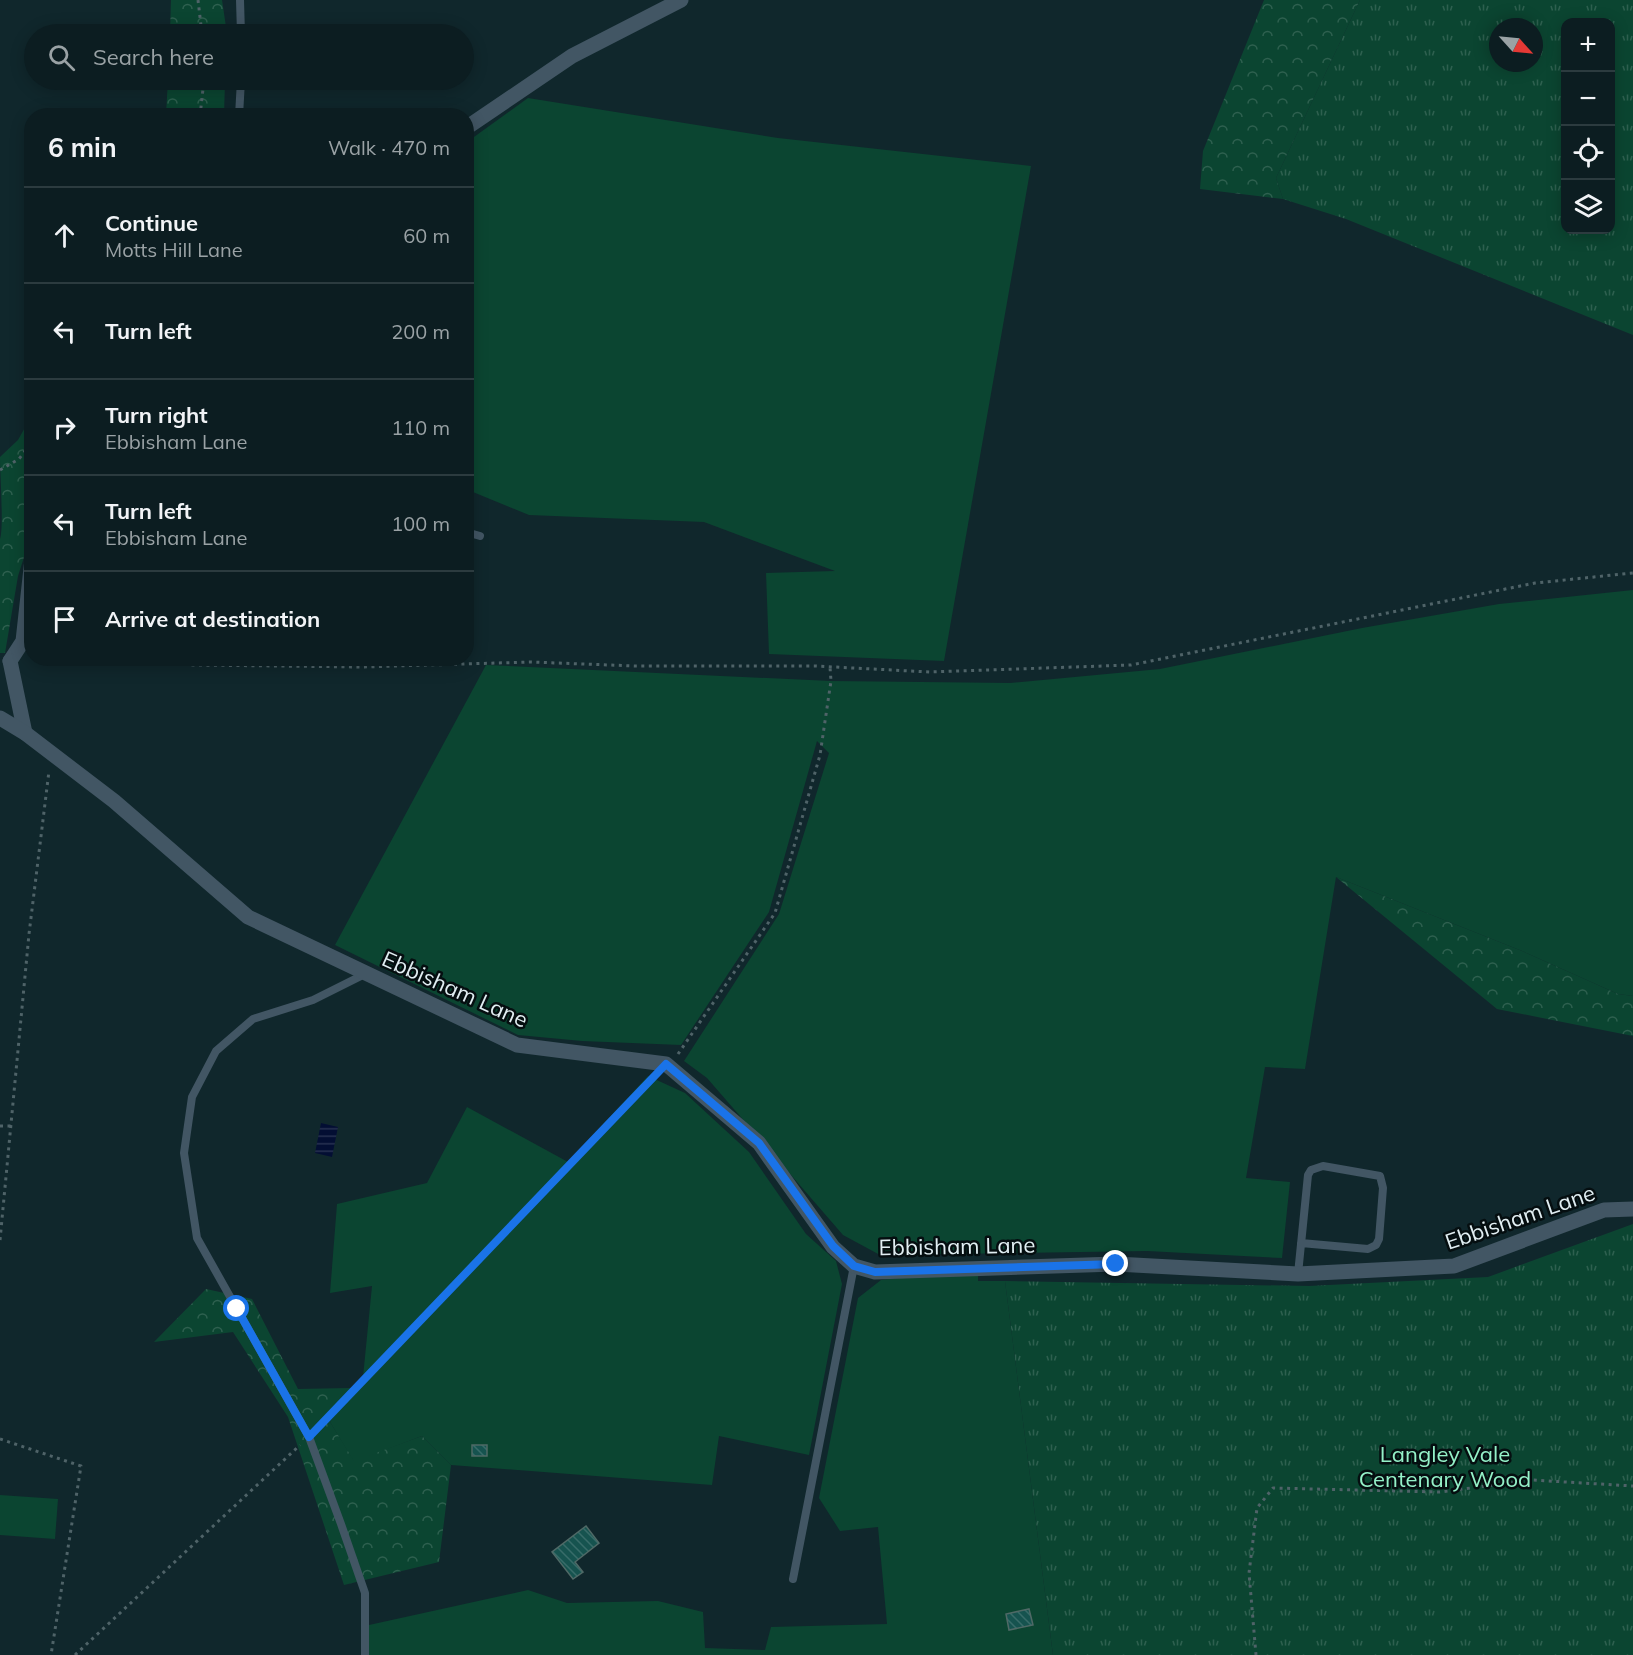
<!DOCTYPE html>
<meta charset="utf-8">
<style>
body{margin:0;font-family:Mulish,sans-serif;background:#15262a;color:#f1f3f6}
.controls{position:absolute;right:18px;top:18px;display:grid;overflow:hidden;border-radius:12px;box-shadow:0 3px 15px #0003}
.controls button{width:54px;height:54px;display:grid;place-items:center;padding:0;border:0;border-bottom:2px solid #2c3b3f;background:#0c1d21;color:#f1f3f6;font:30px sans-serif}
.compass{position:absolute;left:1489px;top:18px;width:54px;height:54px;border-radius:50%;background:#0c1d21;box-shadow:0 3px 15px #0003;rotate:117deg}
.stop{position:absolute;width:18px;height:18px;margin:-14px;border:4px solid #1a73e8;border-radius:50%;background:#fff}
.stop.end{background:#1a73e8;border-color:#fff;box-shadow:0 2px 6px #0008}
.list{margin:0;padding:0;list-style:none}
h2{display:flex;justify-content:space-between;align-items:center;height:78px;margin:0;padding:0 24px;font-size:26px}
h2 small{font-size:20px;font-weight:400;color:#9aa2a5}
.list li{display:grid;grid-template-columns:39px 1fr auto;gap:18px;align-items:center;box-sizing:border-box;height:96px;padding:0 24px;border-top:2px solid #2c3b3f}
.list b{display:block;font-size:22px;white-space:nowrap}
.list p{margin:0;font-size:20px;white-space:nowrap;color:#9aa2a5}
.list em{font-size:20px;font-style:normal;color:#9aa2a5}
.icon{flex:none;width:33px;height:33px;fill:none;stroke:currentColor;stroke-width:2;stroke-linecap:round;stroke-linejoin:round}
.map{position:relative;flex:none;width:1633px;height:1655px;overflow:hidden}
.search{position:absolute;background:#0c1d21;box-shadow:0 3px 15px #0003;left:24px;top:24px;width:450px;height:66px;display:flex;align-items:center;gap:15px;box-sizing:border-box;padding:0 21px;border-radius:33px;color:#9aa2a5;font-size:22px}
.panel{position:absolute;background:#0c1d21;box-shadow:0 3px 15px #0003;left:24px;top:108px;width:450px;height:558px;border-radius:24px}
.map>svg:first-child{display:block}
</style>
<div class="map">
<svg width="1633" height="1655" viewBox="0 0 1633 1655">
<defs>
<pattern id="forest-crowns" width="20" height="18" patternUnits="userSpaceOnUse" patternTransform="scale(1.5)"><rect width="20" height="18" fill="#0b4531"/><path d="M2 6a3 3 0 1 1 6 0M12 15a3 3 0 1 1 6 0" fill="none" stroke="#2e604f"/></pattern>
<pattern id="park-tufts" width="24" height="20" patternUnits="userSpaceOnUse" patternTransform="scale(1.5)"><rect width="24" height="20" fill="#0b4531"/><path d="M3 7l-1-3M5 7V3M7 7l1-3M15 17l-1-3M17 17v-4M19 17l1-3" fill="none" stroke="#2e604f"/></pattern>
<pattern id="water-rules" width="6" height="5" patternUnits="userSpaceOnUse" patternTransform="scale(1.5)"><rect width="6" height="5" fill="#030e33"/><path d="M0 2.5h6" fill="none" stroke="#273151"/></pattern>
<pattern id="building-back-hatch" width="6" height="6" patternUnits="userSpaceOnUse" patternTransform="scale(1.5)"><rect width="6" height="6" fill="#16534f"/><path d="M-1 5l2 2M0 0l6 6M5-1l2 2" fill="none" stroke="#386c69"/></pattern>
</defs>
<rect width="100%" height="100%" fill="#10272c"/>
<g fill="#0b4531" fill-rule="evenodd">
<polygon points="528,98 778,138 1031,166 944,661 769,654 766,573 835,571 704,522 529,515 468,490 467,492 467,142"/>
<polygon points="1633,590 1633,996 1618,994 1522,951 1336,877 1305,1069 1265,1067 1246,1178 1290,1182 1282,1258 1147,1251 880,1255 843,1235 707,1078 684,1061 779,914 829,753 817,741 769,912 681,1045 582,1041 518,1035 335,945 486,665 831,681 1010,683 1160,669 1362,628 1499,604"/>
<polygon points="648,1076 685,1093 749,1152 806,1234 836,1261 842,1284 809,1455 719,1436 712,1485 451,1465 422,1436 354,1462 330,1422 352,1388 363,1377 372,1286 330,1293 337,1204 427,1183 467,1107 568,1162"/>
<path d="M978,1269v12h27l48,374h-686l2,-30 159,-35 39,13 91,-2 45,11 2,36 60,2 6,-23 116,-3 -9,-97 -38,4 -21,-33 39,-200 23,-18zM1029,1609l4,16 -24,5 -3,-16z"/>
<polygon points="0,1495 58,1499 55,1539 0,1535"/>
</g>
<g fill="url(#forest-crowns)">
<polygon points="171,0 222,0 227,34 170,34"/>
<polygon points="1264,0 1360,0 1276,178 1283,199 1200,189 1203,151"/>
<polygon points="168,80 225,80 224,115 166,115"/>
<path d="M31,417v118l-13,41 -13,77h-5v-114c4,-11 0,-66 0,-82l18,-17z"/>
<polygon points="1336,877 1522,951 1618,994 1633,996 1633,1036 1497,1009"/>
<polygon points="206,1289 252,1299 298,1389 352,1388 330,1422 354,1461 422,1436 451,1465 439,1562 344,1585 288,1417 233,1332 154,1342"/>
</g>
<g fill="url(#park-tufts)" fill-rule="evenodd">
<path d="M1360,0h273v335l-287,-116 -63,-20 -7,-21zM1566,22h44v208h-44zM1498,27h36v36h-36z"/>
<polygon points="1633,1224 1633,1655 1053,1655 1005,1281 1309,1286 1488,1277"/>
</g>
<polygon fill="url(#water-rules)" points="321,1123 338,1127 332,1157 315,1153"/>
<g fill="url(#building-back-hatch)" stroke="#4f6966" stroke-width="1.5">
<rect x="472" y="1445" width="15" height="11"/>
<polygon points="586,1526 599,1543 575,1562 583,1572 573,1579 552,1552"/>
<polygon points="1029,1609 1033,1625 1009,1630 1006,1614"/>
</g>
<g fill="none" stroke-linecap="round" stroke-linejoin="round">
<g stroke="#4f6368" stroke-width="3" stroke-dasharray="3 4.5" stroke-linecap="butt">
<polyline points="198,0 202,34"/>
<polyline points="200,116 204,80"/>
<polyline points="0,470 19,459 32,442"/>
<polyline points="147,658 193,665 362,667 531,662 636,666 815,666 930,672 1131,665 1535,583 1633,573"/>
<polyline points="678,1054 775,913 820,755 831,681 830,667"/>
<polyline points="0,1126 12,1126"/>
<polyline points="0,1240 29,934 49,771"/>
<polyline points="318,1428 651,1079"/>
<polyline points="0,1439 81,1466 51,1655"/>
<polyline points="75,1655 300,1445"/>
<polyline points="1256,1655 1249,1573 1257,1508 1273,1488 1440,1492 1532,1480 1633,1486"/>
</g>
<g stroke="#425664" stroke-width="8">
<polyline points="240,0 241,34"/>
<polyline points="239,116 241,80"/>
<polyline points="466,532 480,536"/>
<polyline points="1298,1274 1308,1175 1311,1170 1323,1166 1380,1176 1383,1188 1379,1239 1376,1245 1368,1249 1301,1243"/>
<polyline points="793,1579 854,1266"/>
<polyline points="365,1655 365,1593 341,1524 309,1437 197,1238 184,1153 192,1097 216,1051 253,1019 313,1000 365,974"/>
</g>
<g stroke="#425664" stroke-width="15">
<polyline points="466,128 572,56 681,0"/>
<polyline points="10,661 23,641 32,559"/>
<polyline points="10,661 25,733"/>
<polyline points="0,718 25,733 114,801 248,917 517,1045 666,1064 759,1143 833,1247 854,1266 875,1272 1116,1264 1298,1274 1454,1266 1604,1210 1633,1209"/>
</g>
</g>
<g fill="none" stroke-linecap="round" stroke-linejoin="round">
<polyline stroke="#1a73e8" stroke-width="8" points="237,1309 309,1437 666,1064 759,1143 833,1246 854,1266 875,1272 1116,1264"/>
</g>
<g text-anchor="middle" stroke-width="5" stroke-linejoin="round" paint-order="stroke">
<g font-size="22" fill="#e1eef2" stroke="#050e10">
<text transform="translate(455 989) rotate(24)" y="8">Ebbisham Lane</text>
<text transform="translate(1520 1217) rotate(-19)" y="8">Ebbisham Lane</text>
<text transform="translate(957 1246) rotate(-1)" y="8">Ebbisham Lane</text>
</g>
<g font-size="22" fill="#94f1c8" stroke="#050e10">
<text x="1445" y="1462">Langley Vale<tspan x="1445" dy="25">Centenary Wood</tspan></text>
</g>
</g>
</svg>
<div class="controls">
<button>+</button>
<button>−</button>
<button><svg class="icon" aria-label="locate" viewBox="0 0 24 24"><circle cx="12" cy="12" r="6"/><path d="M12 2v4M12 18v4M2 12h4M18 12h4"/></svg></button>
<button><svg class="icon" aria-label="layers" viewBox="0 0 24 24"><path d="M12 4l9 5-9 5-9-5zM3 14l9 5 9-5"/></svg></button>
</div>
<svg class="compass" viewBox="-18 -18 36 36"><path d="M0-13l5 13h-10z" fill="#e53935"/><path d="M0 13l5-13h-10z" fill="#9aa2a5"/></svg>
<div class="stop" style="left:237px;top:1309px"></div>
<div class="stop end" style="left:1116px;top:1264px"></div>
<div class="search"><svg class="icon" aria-label="search" viewBox="0 0 24 24"><circle cx="10" cy="10" r="6"/><path d="M15 15l6 6"/></svg>Search here</div>
<section class="panel">
<h2>6 min<small>Walk · 470 m</small></h2>
<ul class="list">
<li><svg class="icon" aria-label="ahead" viewBox="0 0 24 24"><path d="M12 20V5M6 11l6-6 6 6"/></svg><div><b>Continue</b><p>Motts Hill Lane</p></div><em>60 m</em></li>
<li><svg class="icon" aria-label="left" viewBox="0 0 24 24"><path d="M17 20v-9H6M10 6l-5 5 5 5"/></svg><div><b>Turn left</b></div><em>200 m</em></li>
<li><svg class="icon" aria-label="right" viewBox="0 0 24 24"><path d="M7 20v-9h11M14 6l5 5-5 5"/></svg><div><b>Turn right</b><p>Ebbisham Lane</p></div><em>110 m</em></li>
<li><svg class="icon" aria-label="left" viewBox="0 0 24 24"><path d="M17 20v-9H6M10 6l-5 5 5 5"/></svg><div><b>Turn left</b><p>Ebbisham Lane</p></div><em>100 m</em></li>
<li><svg class="icon" aria-label="arrive" viewBox="0 0 24 24"><path d="M6 21V4h12l-3 4 3 4H6"/></svg><div><b>Arrive at destination</b></div></li>
</ul>
</section>
</div>
